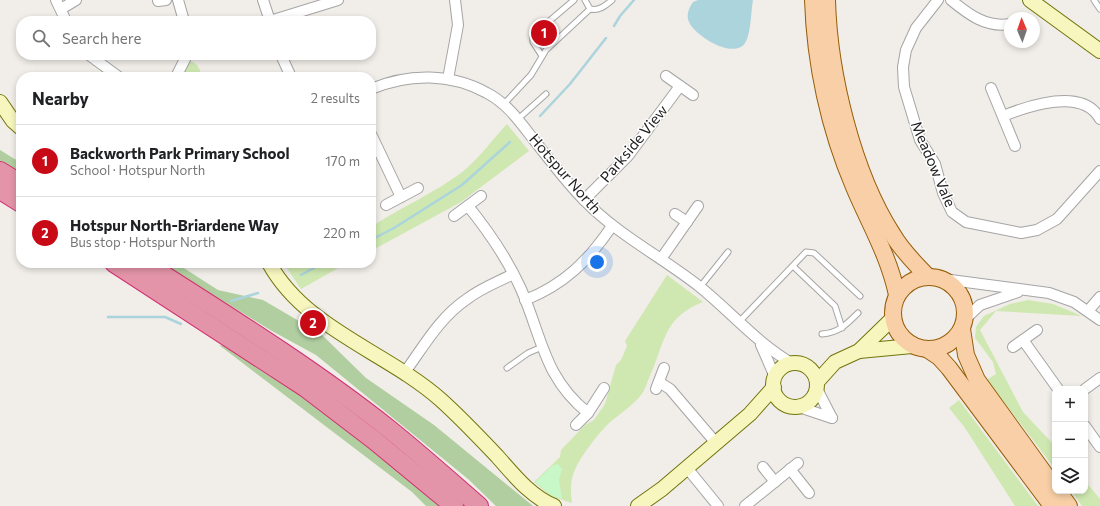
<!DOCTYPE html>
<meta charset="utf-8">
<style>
body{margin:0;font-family:Commissioner,sans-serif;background:#f2f2f2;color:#202124}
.controls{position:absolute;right:12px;bottom:12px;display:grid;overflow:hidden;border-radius:8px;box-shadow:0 2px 6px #0003}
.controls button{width:36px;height:36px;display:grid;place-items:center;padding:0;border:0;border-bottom:1px solid #e0e0e0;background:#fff;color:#202124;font:20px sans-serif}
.compass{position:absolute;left:1004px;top:12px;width:36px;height:36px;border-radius:50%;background:#fff;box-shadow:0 2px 6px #0003;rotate:358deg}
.you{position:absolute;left:597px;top:262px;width:14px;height:14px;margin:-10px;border:3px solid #fff;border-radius:50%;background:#1a73e8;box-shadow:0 0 0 6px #1a73e833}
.badge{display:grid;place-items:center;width:26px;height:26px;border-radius:50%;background:#c80a17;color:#fff;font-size:13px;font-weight:700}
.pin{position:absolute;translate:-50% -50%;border:2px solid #fff;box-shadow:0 1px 4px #0006}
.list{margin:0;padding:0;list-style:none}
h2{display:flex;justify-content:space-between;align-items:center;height:52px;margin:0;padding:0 16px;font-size:17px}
h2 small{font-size:13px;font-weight:400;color:#757577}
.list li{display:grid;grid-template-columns:26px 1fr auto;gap:12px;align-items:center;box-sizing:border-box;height:72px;padding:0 16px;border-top:1px solid #e0e0e0}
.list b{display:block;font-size:15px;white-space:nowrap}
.list p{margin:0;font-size:13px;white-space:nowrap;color:#757577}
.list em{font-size:13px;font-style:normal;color:#757577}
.icon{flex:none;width:22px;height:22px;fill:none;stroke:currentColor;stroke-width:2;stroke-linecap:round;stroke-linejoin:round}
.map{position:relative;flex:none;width:1100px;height:506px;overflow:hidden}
.search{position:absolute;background:#fff;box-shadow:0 2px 6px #0003;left:16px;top:16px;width:360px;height:44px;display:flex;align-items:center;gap:10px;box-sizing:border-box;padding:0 14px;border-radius:16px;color:#757577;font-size:15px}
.panel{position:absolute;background:#fff;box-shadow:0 2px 6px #0003;left:16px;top:72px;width:360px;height:196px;border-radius:16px}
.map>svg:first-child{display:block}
</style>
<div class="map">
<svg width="1100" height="506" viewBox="0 0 1100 506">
<rect width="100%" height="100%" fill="#f1ede8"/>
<g fill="#cfe8b1">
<path d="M190,61c9,3 10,8 11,16h-17v-7z"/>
<path d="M507,124l22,27 -68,51 -90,49v-24c29,-19 63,-34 90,-54 17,-13 31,-33 46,-49z"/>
<polygon points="294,263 347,263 301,289 286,267"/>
<path d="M667,275l36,27c-41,16 -38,42 -54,76 -2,5 -4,12 -8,17 -8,10 -21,19 -32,28 -12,12 -31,36 -36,52 -3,9 -2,19 -1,28l-21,-7 -17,-14 26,-25 1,-7 24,-25 9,-5 11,-16 11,-39 5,-5 6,-14 -2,-5z"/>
<polygon points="1028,300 1053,304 1082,316 996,311 980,330 1023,412 1055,446 1055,469 991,385 988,379 996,374 993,362 975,338 976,327 984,316 1010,304"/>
<polygon points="959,400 1038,506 1015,506 965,428 949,408"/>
<polygon points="1085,481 1100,499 1100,506 1082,506 1071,491 1085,491"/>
</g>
<g fill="#b0ce9f">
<polygon points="0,150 21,163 21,175 0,162"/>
<polygon points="161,263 176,263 218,290 263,300 321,334 366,378 434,425 533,506 496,506 468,479 316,355 272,331"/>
<polygon points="219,345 236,348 330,415 441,506 426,506 412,492"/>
</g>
<polygon fill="#c8f7c8" points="558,464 562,469 559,480 562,499 551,495 535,482 552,466"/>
<path fill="#abd4dc" d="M698,0h55c-2,10 -2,35 -8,43 -12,18 -55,-10 -57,-24 -1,-6 1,-11 5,-17z"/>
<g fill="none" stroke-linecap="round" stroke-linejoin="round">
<g stroke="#abd4dc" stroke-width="2.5">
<polyline points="614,26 620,16 634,0"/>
<polyline points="540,116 570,84 606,38"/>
<polyline points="371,240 394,228 462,185 510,142"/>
<polyline points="301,275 323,263"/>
<polyline points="231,301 258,293"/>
<polyline points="108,317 165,317 181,324"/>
</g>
<g stroke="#a5a5a5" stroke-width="7">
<g id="lane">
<polyline points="585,0 590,9"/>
<polyline points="1094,0 1100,9"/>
<path d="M590,9c9,2 15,-3 22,-9"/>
<polyline points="542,56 533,42 533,35 574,0"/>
<polyline points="504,104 531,75 546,50 590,9"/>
<polyline points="518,119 546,94"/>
<polyline points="793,266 835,306 842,328"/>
<polyline points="700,287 728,252"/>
<polyline points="739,322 806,252 814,253 860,296"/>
<path d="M822,334c16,-1 24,-9 36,-21"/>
<polyline points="507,368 528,353 542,347"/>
</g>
</g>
<g stroke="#a5a5a5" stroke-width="12">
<g id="street">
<polyline points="56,0 66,21"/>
<polyline points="178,0 184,21"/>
<polyline points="263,0 270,21 338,0"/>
<polyline points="938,0 916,28 906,50 903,67 904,87 920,140 935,164 943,193 952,212 966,222 1021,233 1037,230 1057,219 1100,171"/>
<path d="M951,0c17,14 35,28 59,24"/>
<polyline points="158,1 166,0"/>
<polyline points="61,9 76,0"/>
<polyline points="89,55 119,77"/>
<polyline points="281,55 291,77"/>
<polyline points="666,76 693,95"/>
<polyline points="176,77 187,55"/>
<polyline points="448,79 458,25 455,0"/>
<polyline points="991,88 1015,146"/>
<path d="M371,89c38,-16 80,-16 116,4 21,11 33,29 47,47 16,20 32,42 50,60 34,35 78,57 116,87 32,26 57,56 93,77"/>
<path d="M1003,116c25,-10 80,-29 97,3"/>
<polyline points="371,134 401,197"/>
<polyline points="584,200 628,156 680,86"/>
<polyline points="386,205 418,188"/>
<path d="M468,206c21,26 39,52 53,83 21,48 23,89 67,124"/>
<polyline points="675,214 687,222"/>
<polyline points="454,216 481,196"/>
<polyline points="661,259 698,206"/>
<polyline points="943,279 1049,293 1074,302 1100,320"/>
<path d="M525,300c39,-15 64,-40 87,-74"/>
<polyline points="1088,311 1100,297"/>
<polyline points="964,320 980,305 1018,292"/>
<polyline points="1023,340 1058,389"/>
<polyline points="761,345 775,377"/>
<polyline points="1013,347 1037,330"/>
<path d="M405,372c19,-26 35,-55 62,-73 14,-11 31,-17 46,-25"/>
<polyline points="659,382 670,389 716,443"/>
<polyline points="656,389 664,368"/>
<polyline points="817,389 832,418"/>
<polyline points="1085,389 1100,378"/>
<polyline points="799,407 832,418"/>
<polyline points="576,425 588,413 604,388"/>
<polyline points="1085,426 1100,447"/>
<polyline points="763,467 775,482"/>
<polyline points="687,468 718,506"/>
<polyline points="790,469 809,493"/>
<polyline points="745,506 798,463"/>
</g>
</g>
<g stroke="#71750a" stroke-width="16">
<g id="secondary">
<polyline points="1030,0 1100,51"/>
<polyline points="0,102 13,121 21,128"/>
<path d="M269,263c36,66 118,89 172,137 20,18 38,37 56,56 17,19 33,40 57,50"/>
<polyline points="859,351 912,346"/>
<circle cx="795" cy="385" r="22"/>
<polyline points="817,382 835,362 859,351 893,318"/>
<polyline points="638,506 662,489 750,414 774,387"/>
</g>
</g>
<g stroke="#965d07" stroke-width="18">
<g id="primary">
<path d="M813,0c2,63 16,129 41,187 15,36 35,69 43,108"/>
<path d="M827,0c2,74 26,173 66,235 9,16 23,29 35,42"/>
<circle cx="929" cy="313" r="36"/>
<polyline points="962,329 966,355 977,380 1055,488"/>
<polyline points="927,349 939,357 949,368 1052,506"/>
<polyline points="1058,491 1069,506"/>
</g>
</g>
<g stroke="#d33073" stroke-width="20">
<g id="highway">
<polyline points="0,171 21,184"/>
<polyline points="0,190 21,203"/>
<polyline points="114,263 306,388 374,440 454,506"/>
<path d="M145,263c83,53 167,105 244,166 31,25 60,51 90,77"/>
</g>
</g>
<use href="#lane" stroke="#fff" stroke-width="5"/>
<use href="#street" stroke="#fff" stroke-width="10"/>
<use href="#secondary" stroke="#f7f6bf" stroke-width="14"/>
<use href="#primary" stroke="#f8cfa6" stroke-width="16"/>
<use href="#highway" stroke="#e394a8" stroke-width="18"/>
</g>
<g text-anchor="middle" stroke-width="3" stroke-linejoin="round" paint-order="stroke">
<g font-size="15" fill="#212121" stroke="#fff">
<text transform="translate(634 144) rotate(-50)" y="5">Parkside View</text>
<text transform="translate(933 164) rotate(67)" y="5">Meadow Vale</text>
<text transform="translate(565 174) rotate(49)" y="5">Hotspur North</text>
</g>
</g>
</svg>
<div class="controls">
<button>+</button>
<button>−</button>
<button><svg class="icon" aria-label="layers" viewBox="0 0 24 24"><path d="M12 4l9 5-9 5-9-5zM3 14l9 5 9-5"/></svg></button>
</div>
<svg class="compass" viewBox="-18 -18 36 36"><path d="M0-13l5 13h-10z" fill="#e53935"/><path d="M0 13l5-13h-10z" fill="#757577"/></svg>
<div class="you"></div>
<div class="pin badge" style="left:544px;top:33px">1</div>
<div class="pin badge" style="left:313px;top:323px">2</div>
<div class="search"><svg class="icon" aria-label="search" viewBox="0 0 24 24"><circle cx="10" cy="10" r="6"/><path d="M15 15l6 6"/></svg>Search here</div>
<section class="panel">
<h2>Nearby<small>2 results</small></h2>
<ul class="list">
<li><span class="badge">1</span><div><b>Backworth Park Primary School</b><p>School · Hotspur North</p></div><em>170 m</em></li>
<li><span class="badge">2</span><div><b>Hotspur North-Briardene Way</b><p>Bus stop · Hotspur North</p></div><em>220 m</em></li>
</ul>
</section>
</div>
